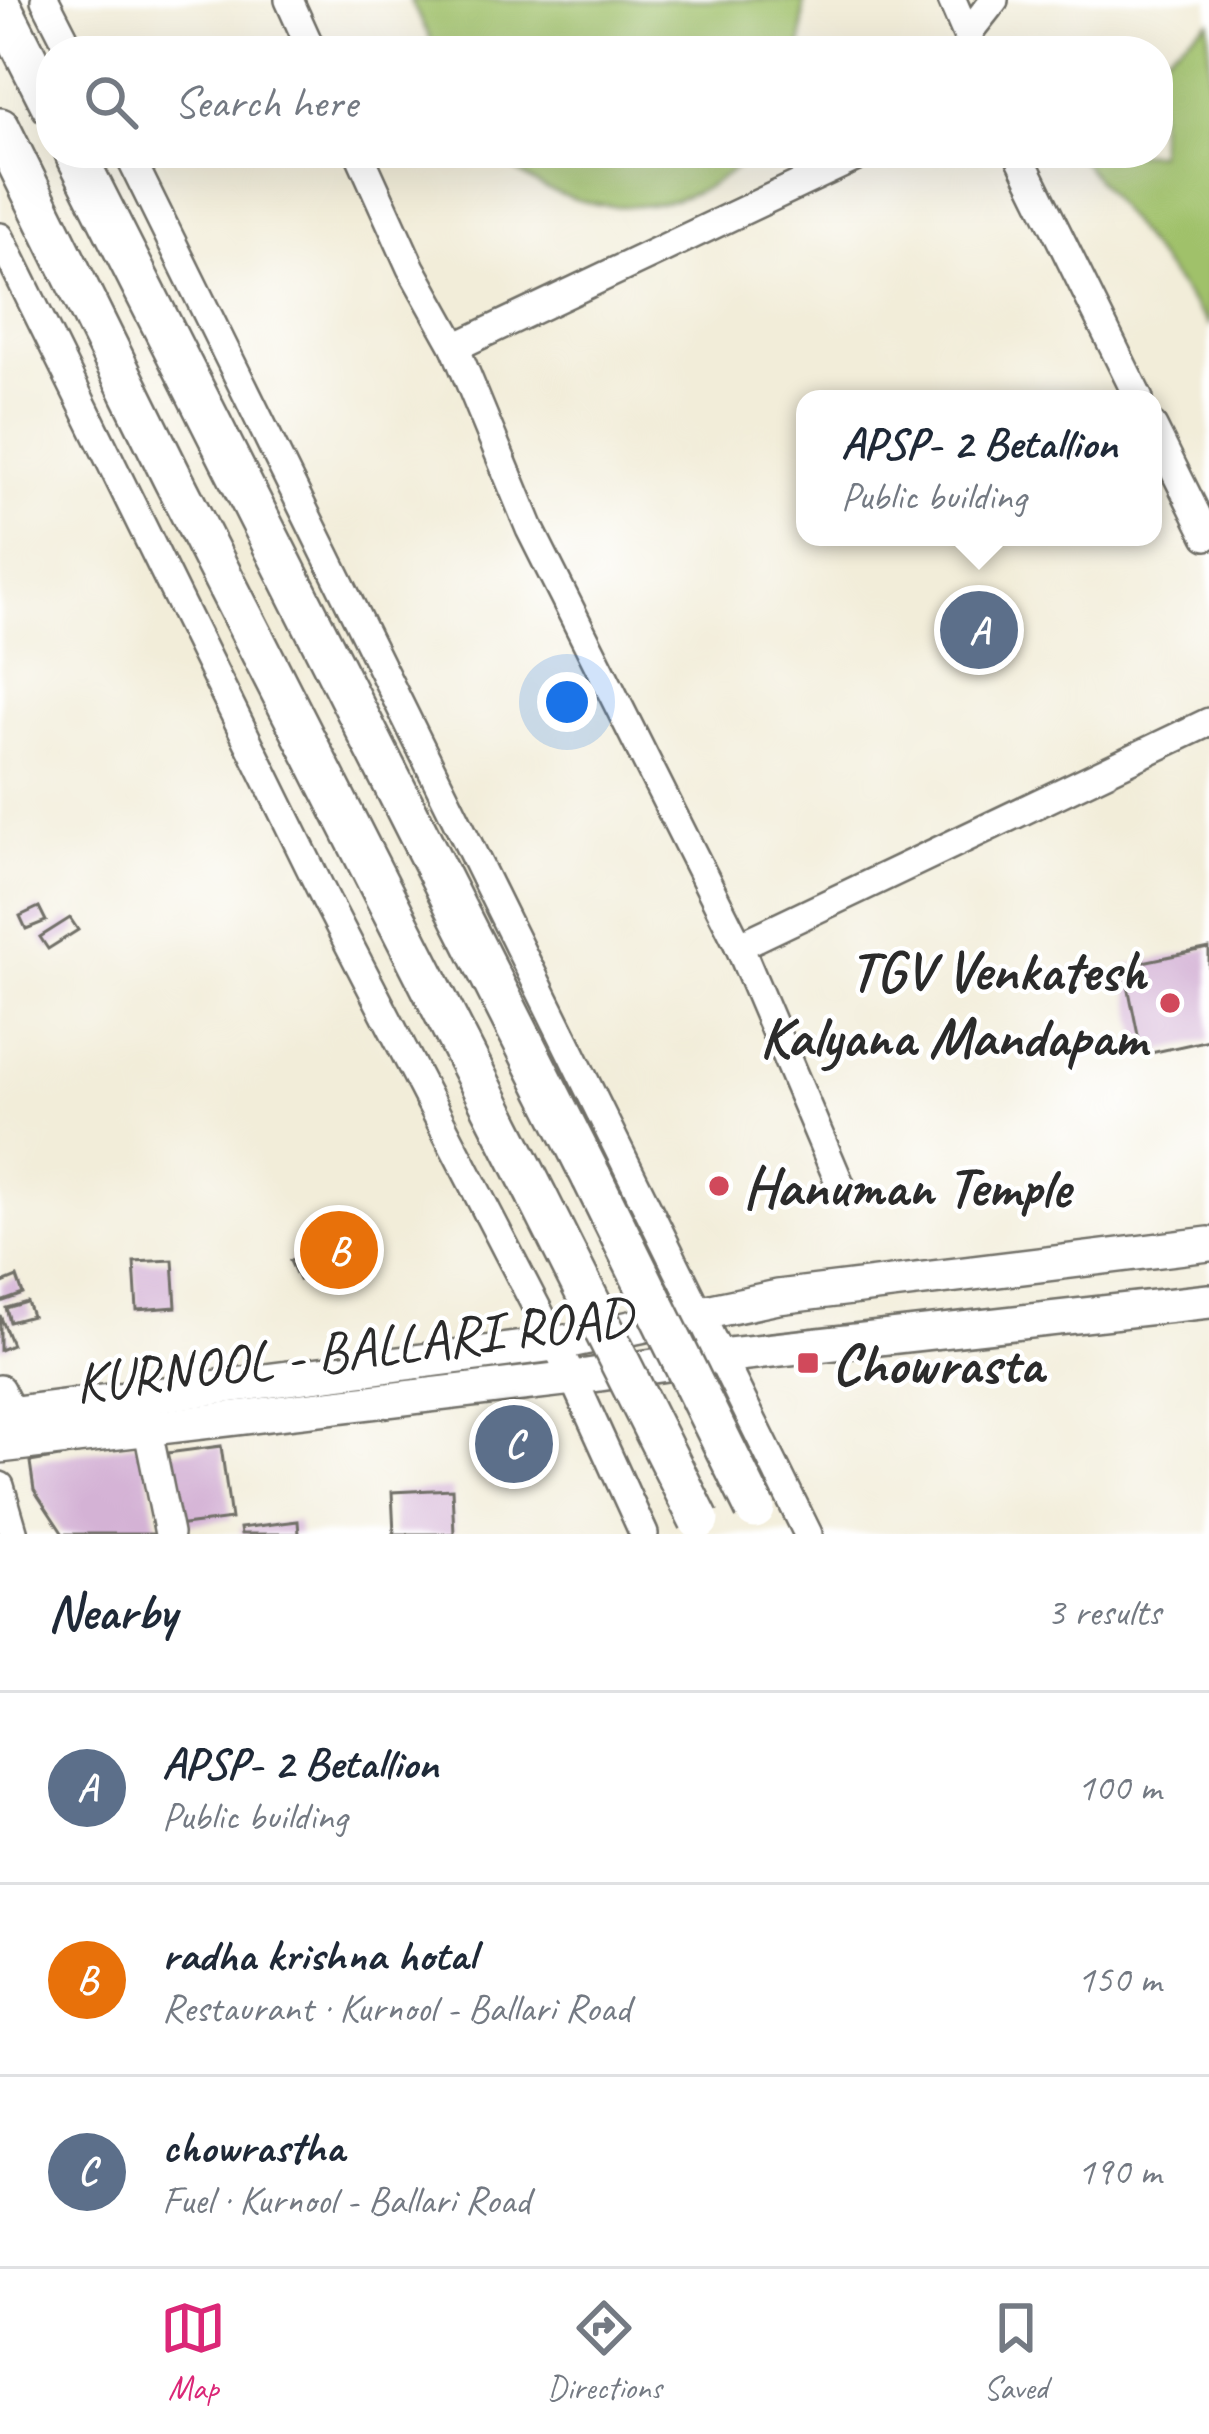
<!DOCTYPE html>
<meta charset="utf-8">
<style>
body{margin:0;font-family:Caveat,sans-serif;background:#f2f2f3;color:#1f2937}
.you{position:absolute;left:567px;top:702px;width:42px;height:42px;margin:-30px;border:9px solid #fff;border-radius:50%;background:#1a73e8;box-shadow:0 0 0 18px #1a73e833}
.badge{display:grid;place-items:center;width:78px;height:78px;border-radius:50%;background:#db2777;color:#fff;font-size:39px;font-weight:700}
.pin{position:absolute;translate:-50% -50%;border:6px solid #fff;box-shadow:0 3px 12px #0006}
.popup{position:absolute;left:796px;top:390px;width:366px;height:156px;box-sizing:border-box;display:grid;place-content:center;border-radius:24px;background:#fff;filter:drop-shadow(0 3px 9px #0005);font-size:39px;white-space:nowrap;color:#747a83}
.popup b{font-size:45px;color:#1f2937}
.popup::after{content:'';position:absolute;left:50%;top:100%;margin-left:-24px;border:24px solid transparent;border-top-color:#fff}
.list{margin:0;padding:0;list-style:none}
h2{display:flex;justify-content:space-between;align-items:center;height:156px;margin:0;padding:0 48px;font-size:51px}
h2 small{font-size:39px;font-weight:400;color:#747a83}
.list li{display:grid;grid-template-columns:78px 1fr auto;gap:36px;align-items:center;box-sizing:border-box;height:192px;padding:0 48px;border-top:3px solid #e0e1e3}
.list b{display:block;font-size:45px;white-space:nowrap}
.list p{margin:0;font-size:39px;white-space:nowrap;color:#747a83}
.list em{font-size:39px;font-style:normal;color:#747a83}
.icon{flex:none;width:66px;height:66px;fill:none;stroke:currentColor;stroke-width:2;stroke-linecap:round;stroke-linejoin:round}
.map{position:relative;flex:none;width:1209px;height:1534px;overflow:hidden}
.search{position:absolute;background:#fff;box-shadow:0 12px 48px #0002;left:36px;right:36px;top:36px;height:132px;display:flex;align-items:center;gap:30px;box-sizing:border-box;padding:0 42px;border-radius:48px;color:#747a83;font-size:45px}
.sheet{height:732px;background:#fff}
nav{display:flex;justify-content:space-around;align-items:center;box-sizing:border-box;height:168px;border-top:3px solid #e0e1e3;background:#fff;font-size:33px;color:#747a83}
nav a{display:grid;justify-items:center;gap:6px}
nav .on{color:#db2777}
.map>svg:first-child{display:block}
</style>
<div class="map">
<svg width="1209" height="1534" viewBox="0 0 1209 1534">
<rect width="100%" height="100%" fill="#fff"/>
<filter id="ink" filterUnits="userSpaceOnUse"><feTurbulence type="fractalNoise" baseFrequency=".00833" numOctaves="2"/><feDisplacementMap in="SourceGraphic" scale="24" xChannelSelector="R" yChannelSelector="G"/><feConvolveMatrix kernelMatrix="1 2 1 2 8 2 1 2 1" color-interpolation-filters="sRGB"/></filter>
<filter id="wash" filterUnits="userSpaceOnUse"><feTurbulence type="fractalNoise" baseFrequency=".004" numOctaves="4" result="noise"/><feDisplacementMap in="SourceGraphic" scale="48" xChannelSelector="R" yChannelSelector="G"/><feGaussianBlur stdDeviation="2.7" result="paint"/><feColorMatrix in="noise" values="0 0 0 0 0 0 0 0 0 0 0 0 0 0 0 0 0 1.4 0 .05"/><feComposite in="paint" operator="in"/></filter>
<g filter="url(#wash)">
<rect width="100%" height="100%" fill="#f2edd9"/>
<g fill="#a0c16a" stroke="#66764a" stroke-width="3">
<polygon points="410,0 804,0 801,51 437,51"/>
<polygon points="1209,21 1209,325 1076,153 1158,153 1158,60"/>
<path d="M496,153h255c-56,61 -147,68 -218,29 -13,-7 -26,-20 -37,-29z"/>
</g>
<g id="blocks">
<g fill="#d4b2d5">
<polygon points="39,907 46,921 26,929 20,916"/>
<polygon points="70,918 78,930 48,949 40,937"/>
<polygon points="1209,948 1209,1040 1142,1055 1124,966"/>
<polygon points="314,1250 323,1270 299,1280 290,1261"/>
<polygon points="173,1260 176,1307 137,1310 134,1262"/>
<polygon points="17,1277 23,1294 1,1302 0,1284"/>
<polygon points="27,1302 32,1316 10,1322 6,1308"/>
<polygon points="0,1315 12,1345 0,1350"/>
<polygon points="142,1443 158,1534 63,1534 34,1490 30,1462"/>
<polygon points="221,1446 231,1519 176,1526 167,1453"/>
<polygon points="452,1489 454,1534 394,1534 392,1492"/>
<polygon points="298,1521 299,1534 241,1534 240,1528"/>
</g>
</g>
</g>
<g filter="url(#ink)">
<use href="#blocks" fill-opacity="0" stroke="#716f68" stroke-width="3"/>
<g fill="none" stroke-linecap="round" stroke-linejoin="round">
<g stroke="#716f68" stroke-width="32">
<g id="minor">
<polyline points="45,0 71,51"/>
<polyline points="289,0 312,51"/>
<polyline points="952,0 974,51"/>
<polyline points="968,33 994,0"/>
<polyline points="128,153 808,1534"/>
<polyline points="359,153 411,268 455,347 530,529 739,946 840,1184"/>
<polyline points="1018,153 1139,399"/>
<polyline points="0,237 326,900 573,1378 644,1534"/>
<polyline points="455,347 865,153"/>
<polyline points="1153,427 1207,536"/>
<polyline points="739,946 1209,722"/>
<polyline points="0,1389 12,1413"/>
<polyline points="147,1426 169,1534"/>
<polyline points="0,1486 14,1534"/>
</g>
</g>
<g stroke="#716f68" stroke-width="38">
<g id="major">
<polyline points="0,1415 555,1344 778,1297 1209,1244"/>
<polyline points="0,1446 573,1378 720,1356 1209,1301"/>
</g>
</g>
<g stroke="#716f68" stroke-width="44">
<g id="highway">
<polyline points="0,4 51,105"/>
<polyline points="0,128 172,477 538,1198"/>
<polyline points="75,153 592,1178"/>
</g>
</g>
<use href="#minor" stroke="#fff" stroke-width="27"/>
<use href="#major" stroke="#fff" stroke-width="33"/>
<use href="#highway" stroke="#fff" stroke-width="39"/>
<g stroke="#716f68" stroke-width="44" stroke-linecap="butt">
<g id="highway-bridge">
<polyline points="592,1178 755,1509"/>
<polyline points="538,1198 699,1520"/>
</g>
</g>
<use href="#highway-bridge" stroke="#fff" stroke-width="39"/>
</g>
</g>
<g fill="#d1495b" stroke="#fff" stroke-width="4.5">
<circle cx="1170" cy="1003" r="12"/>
<circle cx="719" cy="1186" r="12"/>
<rect x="796" y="1351" width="24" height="24" rx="6"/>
</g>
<g text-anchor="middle" stroke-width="9" stroke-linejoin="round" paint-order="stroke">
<g font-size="57" font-weight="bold" fill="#2b2b2b" stroke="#fff" text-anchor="start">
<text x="1146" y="990" text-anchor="end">TGV Venkatesh<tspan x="1146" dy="66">Kalyana Mandapam</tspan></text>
<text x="743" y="1206">Hanuman Temple</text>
<text x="832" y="1383">Chowrasta</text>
</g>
<g font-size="57" fill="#2b2b2b" stroke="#fff">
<text transform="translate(353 1348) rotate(-7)" y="20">KURNOOL - BALLARI ROAD</text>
</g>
</g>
</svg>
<div class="you"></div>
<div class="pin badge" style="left:979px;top:630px;background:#5c6f8a">A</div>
<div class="popup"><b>APSP- 2 Betallion</b>Public building</div>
<div class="pin badge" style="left:339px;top:1250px;background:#e8710a">B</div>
<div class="pin badge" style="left:514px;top:1444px;background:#5c6f8a">C</div>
<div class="search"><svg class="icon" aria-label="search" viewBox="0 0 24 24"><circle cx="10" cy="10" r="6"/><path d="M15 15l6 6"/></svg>Search here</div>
</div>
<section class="sheet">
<h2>Nearby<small>3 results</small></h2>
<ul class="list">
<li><span class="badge" style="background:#5c6f8a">A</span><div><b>APSP- 2 Betallion</b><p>Public building</p></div><em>100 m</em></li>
<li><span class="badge" style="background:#e8710a">B</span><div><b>radha krishna hotal</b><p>Restaurant · Kurnool - Ballari Road</p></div><em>150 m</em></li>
<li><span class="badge" style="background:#5c6f8a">C</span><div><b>chowrastha</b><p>Fuel · Kurnool - Ballari Road</p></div><em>190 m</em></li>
</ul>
</section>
<nav>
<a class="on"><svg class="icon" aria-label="map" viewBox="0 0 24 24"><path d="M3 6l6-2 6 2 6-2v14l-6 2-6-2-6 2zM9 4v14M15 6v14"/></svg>Map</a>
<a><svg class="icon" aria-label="directions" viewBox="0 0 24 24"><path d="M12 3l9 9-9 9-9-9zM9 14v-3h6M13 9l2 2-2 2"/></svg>Directions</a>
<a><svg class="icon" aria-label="saved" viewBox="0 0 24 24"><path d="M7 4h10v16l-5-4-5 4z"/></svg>Saved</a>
</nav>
